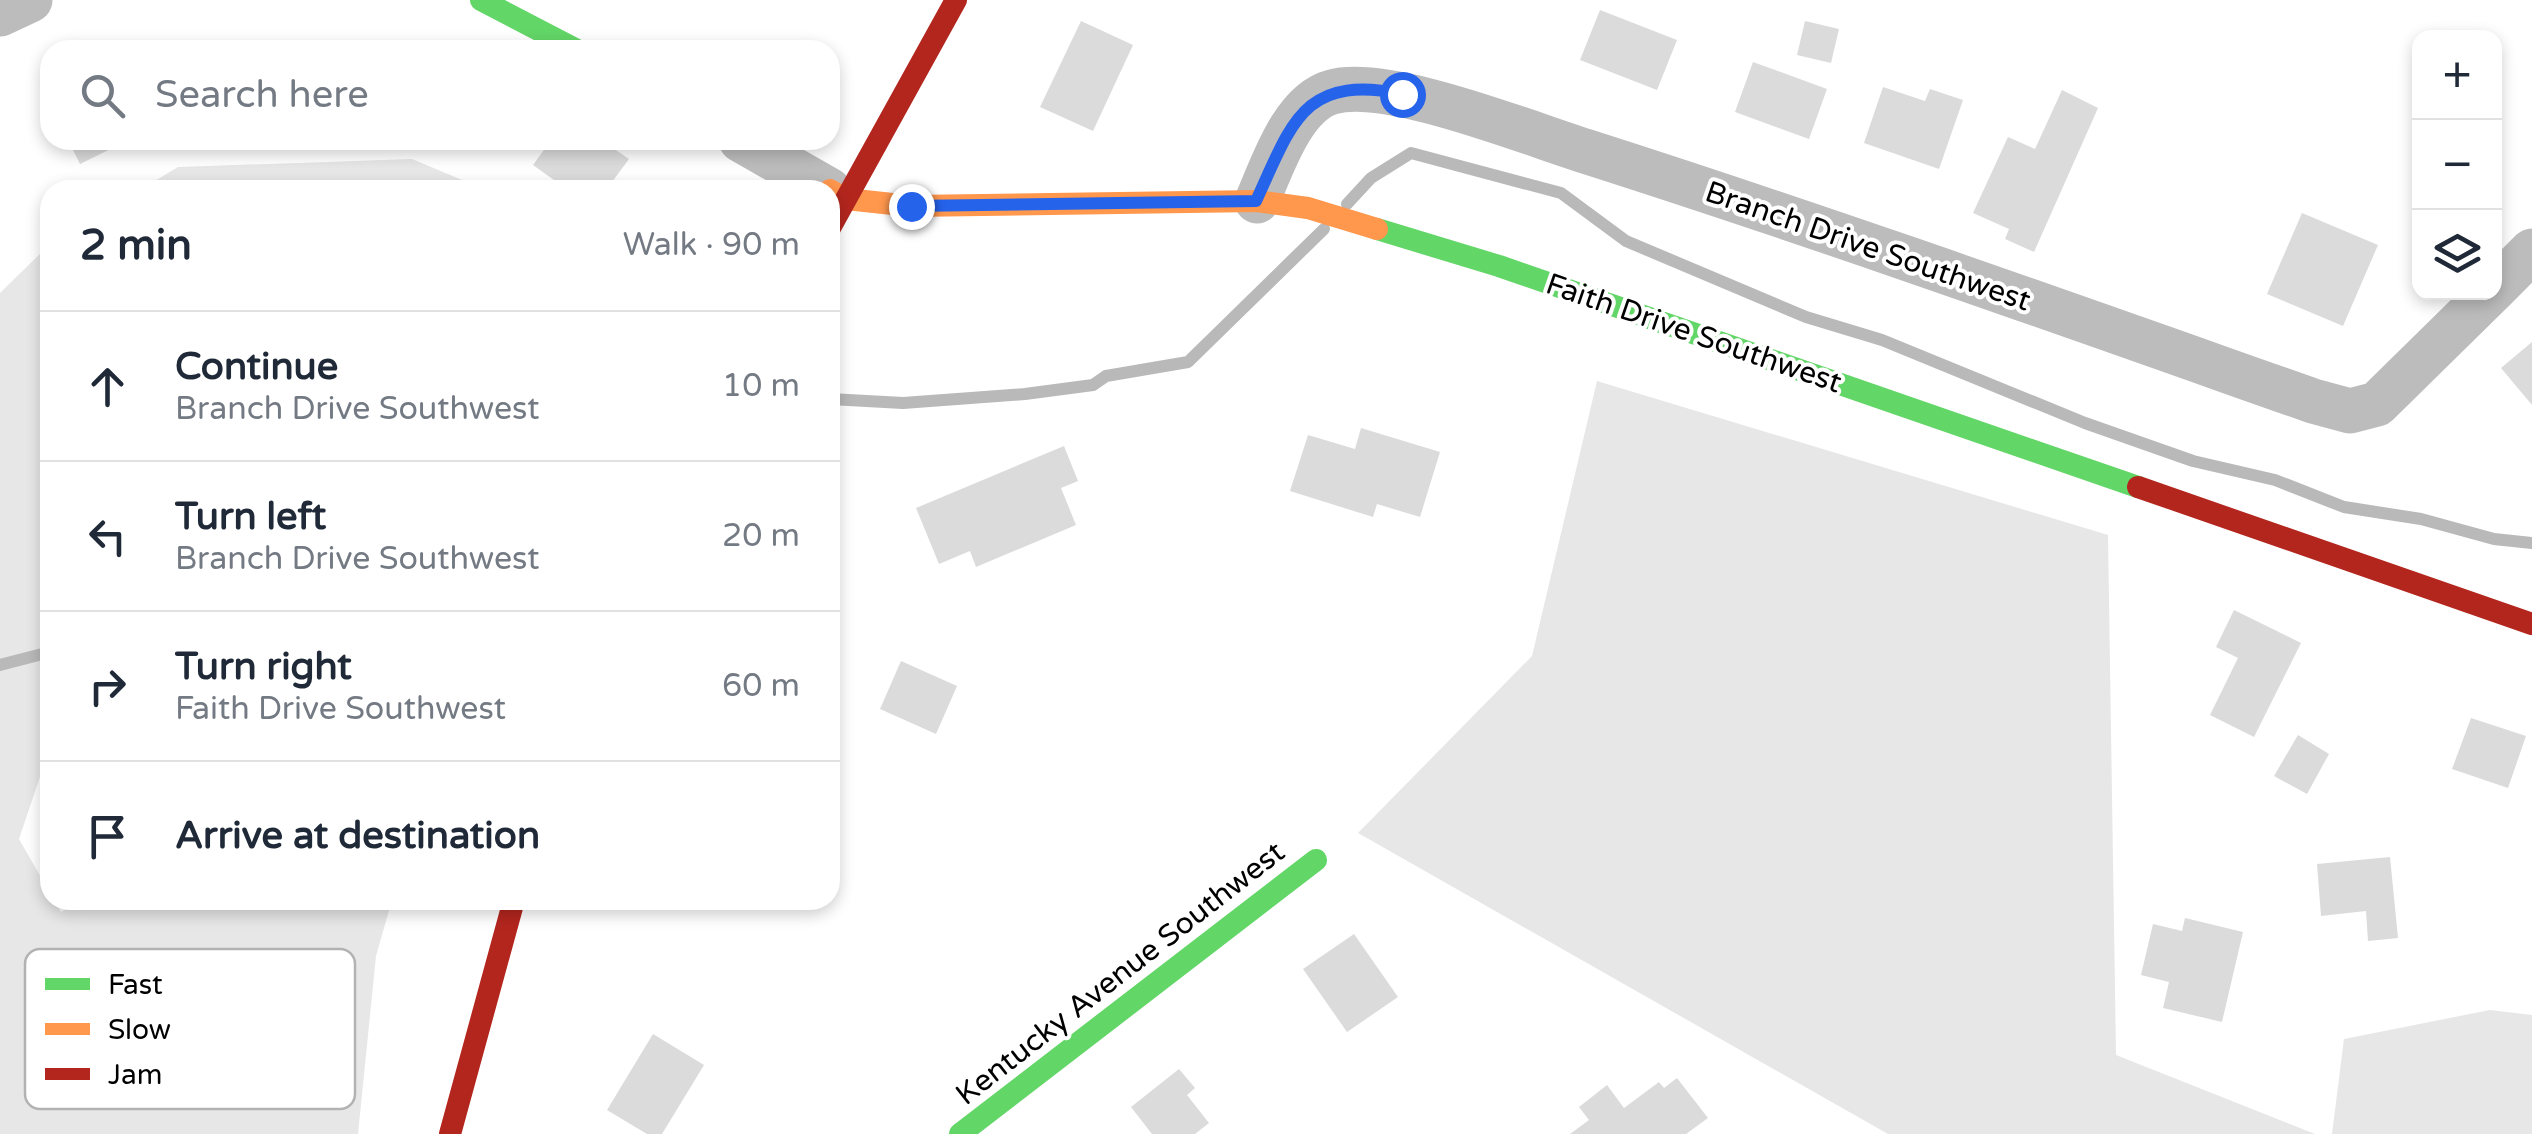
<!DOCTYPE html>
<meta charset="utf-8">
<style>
body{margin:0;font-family:"Varela Round",sans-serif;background:#f2f2f3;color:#1f2937}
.controls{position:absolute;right:30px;top:30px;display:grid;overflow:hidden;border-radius:20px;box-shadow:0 5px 15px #0003}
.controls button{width:90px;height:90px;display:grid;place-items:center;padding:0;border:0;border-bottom:2px solid #e0e1e3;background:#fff;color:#1f2937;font:50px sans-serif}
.stop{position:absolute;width:30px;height:30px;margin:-22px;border:8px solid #2563eb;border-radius:50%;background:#fff}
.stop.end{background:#2563eb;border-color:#fff;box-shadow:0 2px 10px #0008}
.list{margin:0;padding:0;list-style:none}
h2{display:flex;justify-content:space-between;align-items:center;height:130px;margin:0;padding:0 40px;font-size:42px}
h2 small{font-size:32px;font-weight:400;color:#747a83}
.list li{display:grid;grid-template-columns:65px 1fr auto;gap:30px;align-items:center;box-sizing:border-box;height:150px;padding:0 40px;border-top:2px solid #e0e1e3}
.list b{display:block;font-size:38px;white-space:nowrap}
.list p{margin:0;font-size:32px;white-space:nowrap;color:#747a83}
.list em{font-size:32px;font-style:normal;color:#747a83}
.icon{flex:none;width:55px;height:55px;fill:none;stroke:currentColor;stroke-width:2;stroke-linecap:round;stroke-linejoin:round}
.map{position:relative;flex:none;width:2532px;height:1134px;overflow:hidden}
.search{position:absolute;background:#fff;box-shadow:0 5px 15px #0003;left:40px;top:40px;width:800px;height:110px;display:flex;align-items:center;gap:25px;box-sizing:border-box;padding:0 35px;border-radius:30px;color:#747a83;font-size:38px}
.panel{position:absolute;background:#fff;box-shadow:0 5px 15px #0003;left:40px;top:180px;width:800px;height:730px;border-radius:30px}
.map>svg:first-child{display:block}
</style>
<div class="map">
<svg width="2532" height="1134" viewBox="0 0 2532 1134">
<rect width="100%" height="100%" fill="#fff"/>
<g fill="#e7e7e7">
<polygon points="412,159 486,190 140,190 178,167"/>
<polygon points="50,244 50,747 19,839 50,893 50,900 54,900 61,912 81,900 392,900 376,956 358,1134 0,1134 0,293"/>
<polygon points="1597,381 2108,535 2116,1055 2315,1134 1888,1134 1358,833 1532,656"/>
<polygon points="2490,1010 2532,1015 2532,1134 2332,1134 2344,1039"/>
</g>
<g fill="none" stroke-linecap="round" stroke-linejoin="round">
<g stroke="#b9b9b9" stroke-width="12">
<polyline points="1347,204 1371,178 1411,153 1561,193 1626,241 1806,317 1882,340 2085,423 2193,461 2275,480 2344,507 2421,519 2494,539 2532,543"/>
<polyline points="830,399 903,403 1025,394 1093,385 1106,376 1188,362 1324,229"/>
<polyline points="0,665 50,652"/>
</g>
</g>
<g fill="#dbdbdb">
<polygon points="1600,10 1677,40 1657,90 1580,60"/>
<polygon points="1081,21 1133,45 1093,131 1040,107"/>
<polygon points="1805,21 1839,29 1831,63 1797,55"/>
<polygon points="1753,62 1827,89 1809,139 1735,112"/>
<polygon points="1883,87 1925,101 1930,89 1963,100 1939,169 1864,143"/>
<polygon points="2062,90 2098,108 2034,252 2005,239 2009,229 1973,213 2008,137 2035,149"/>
<polygon points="68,140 129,140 80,164"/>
<polygon points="551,140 601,140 629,159 606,190 568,190 533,165"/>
<polygon points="2302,213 2378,245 2343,326 2267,294"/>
<polygon points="2532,342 2532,405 2501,368"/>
<polygon points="1361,428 1440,452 1420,517 1377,504 1373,517 1290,491 1308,435 1355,449"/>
<polygon points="1064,446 1078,481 1061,488 1076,525 976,567 970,551 939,564 916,508"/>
<polygon points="2234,610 2301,643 2254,737 2210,715 2238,658 2216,647"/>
<polygon points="901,661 957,686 936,734 880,709"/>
<polygon points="2471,718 2526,736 2508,788 2452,769"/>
<polygon points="2298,735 2329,754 2307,794 2274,776"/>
<polygon points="2390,857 2398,938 2368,941 2366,911 2321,916 2317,864"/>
<polygon points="2185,918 2243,932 2222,1022 2163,1008 2169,982 2141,975 2153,924 2182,931"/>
<polygon points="1354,934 1398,997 1347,1032 1303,969"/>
<polygon points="653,1034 704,1065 662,1134 647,1134 607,1110"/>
<polygon points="1179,1069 1195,1088 1187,1095 1209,1123 1195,1134 1152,1134 1131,1107"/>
<polygon points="1677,1078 1708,1118 1686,1134 1570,1134 1589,1120 1579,1107 1607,1085 1624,1108 1659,1082 1664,1088"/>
</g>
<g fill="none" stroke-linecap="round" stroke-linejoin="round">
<g stroke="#bcbcbc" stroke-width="45">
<polyline points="0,14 30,0"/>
<polyline points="741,140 829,190"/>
<path d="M1257,201c15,-34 35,-98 75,-109 55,-16 198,42 256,60 244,78 484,164 725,249l37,10 27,-7 114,-112"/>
<polyline points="2494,289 2532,251"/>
</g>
<g stroke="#63d668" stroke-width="22">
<polyline points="481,0 577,50"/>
<polyline points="1377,229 1499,266 2138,487"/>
<polyline points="960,1134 1316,860"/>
</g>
<polyline stroke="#ff974d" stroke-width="22" points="830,190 846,199 911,206 1257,201 1308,208 1377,229"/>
<g stroke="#b3261e" stroke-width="22">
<polyline points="830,228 956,0"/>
<polyline points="2138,487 2532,624"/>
<polyline points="450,1134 514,900"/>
</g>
</g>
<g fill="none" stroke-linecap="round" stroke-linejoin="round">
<path stroke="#2563eb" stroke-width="12" d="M911,206l345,-5c36,-78 47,-127 146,-107"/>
</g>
<g text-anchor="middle" stroke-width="8" stroke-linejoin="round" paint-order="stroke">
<g font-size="30" fill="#000" stroke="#fff">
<text transform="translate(1868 246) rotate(19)" y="10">Branch Drive Southwest</text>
<text transform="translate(1694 333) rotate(19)" y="10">Faith Drive Southwest</text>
<text transform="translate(1120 973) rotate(-38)" y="10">Kentucky Avenue Southwest</text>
</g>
</g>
<rect x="25" y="949" width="330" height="160" rx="15" fill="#fff" stroke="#b2b2b2" stroke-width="2.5"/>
<rect x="45" y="978" width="45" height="12" fill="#63d668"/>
<rect x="45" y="1023" width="45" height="12" fill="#ff974d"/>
<rect x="45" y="1068" width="45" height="12" fill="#b3261e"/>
<g font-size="28" fill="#000">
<text x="108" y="994">Fast</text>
<text x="108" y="1039">Slow</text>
<text x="108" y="1084">Jam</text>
</g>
</svg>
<div class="controls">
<button>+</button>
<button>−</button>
<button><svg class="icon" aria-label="layers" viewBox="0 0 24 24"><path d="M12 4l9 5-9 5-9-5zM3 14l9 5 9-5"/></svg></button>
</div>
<div class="stop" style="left:1402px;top:94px"></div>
<div class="stop end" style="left:911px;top:206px"></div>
<div class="search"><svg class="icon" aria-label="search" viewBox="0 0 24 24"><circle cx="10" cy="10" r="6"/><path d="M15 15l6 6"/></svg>Search here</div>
<section class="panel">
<h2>2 min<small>Walk · 90 m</small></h2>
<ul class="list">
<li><svg class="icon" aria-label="ahead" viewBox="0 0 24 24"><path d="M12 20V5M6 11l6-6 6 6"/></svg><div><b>Continue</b><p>Branch Drive Southwest</p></div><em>10 m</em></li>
<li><svg class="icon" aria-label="left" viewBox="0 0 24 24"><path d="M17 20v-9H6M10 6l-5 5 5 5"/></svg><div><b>Turn left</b><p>Branch Drive Southwest</p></div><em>20 m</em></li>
<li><svg class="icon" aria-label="right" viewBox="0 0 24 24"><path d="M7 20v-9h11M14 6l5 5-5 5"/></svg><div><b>Turn right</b><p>Faith Drive Southwest</p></div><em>60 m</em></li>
<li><svg class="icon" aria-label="arrive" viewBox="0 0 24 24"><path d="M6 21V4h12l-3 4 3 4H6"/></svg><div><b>Arrive at destination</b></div></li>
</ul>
</section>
</div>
